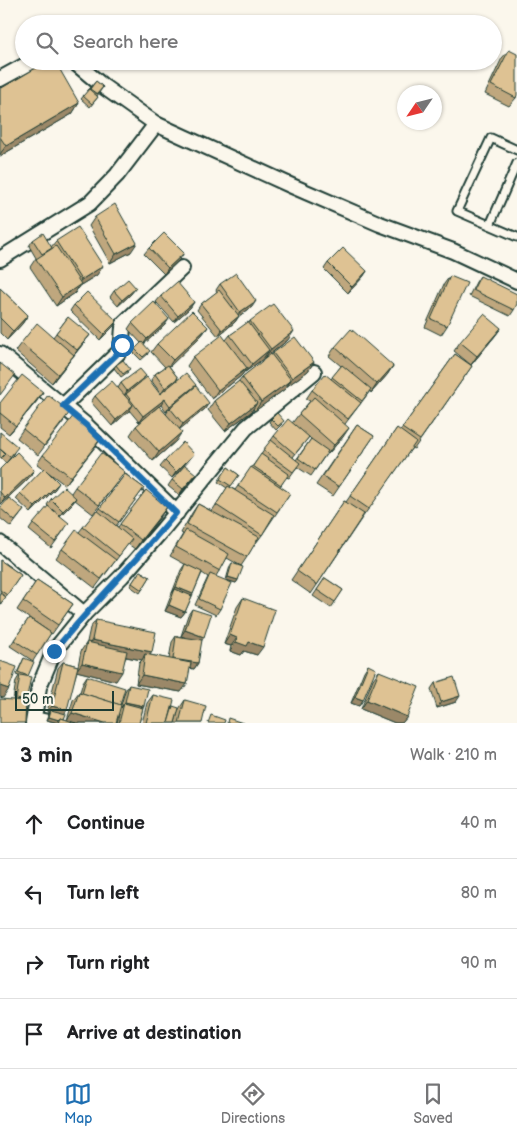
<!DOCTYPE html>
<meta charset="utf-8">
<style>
body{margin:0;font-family:"Balsamiq Sans",sans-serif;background:#f6f6f6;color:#202124}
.compass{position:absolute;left:397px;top:85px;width:45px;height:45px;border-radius:50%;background:#fff;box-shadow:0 1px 4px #0004;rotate:235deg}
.scale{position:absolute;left:15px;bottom:12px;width:99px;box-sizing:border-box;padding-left:5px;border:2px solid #1f3d34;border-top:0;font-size:14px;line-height:18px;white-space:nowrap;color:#1f3d34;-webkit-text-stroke:4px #fbf7ec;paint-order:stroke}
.stop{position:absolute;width:15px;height:15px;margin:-11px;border:4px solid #1f6fb2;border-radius:50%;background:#fff}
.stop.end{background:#1f6fb2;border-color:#fff;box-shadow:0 1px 5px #0008}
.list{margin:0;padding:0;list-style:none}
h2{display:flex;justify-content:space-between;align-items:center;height:65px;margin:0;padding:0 20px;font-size:21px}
h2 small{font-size:16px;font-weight:400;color:#757577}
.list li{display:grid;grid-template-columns:32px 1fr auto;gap:15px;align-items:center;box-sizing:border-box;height:70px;padding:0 20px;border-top:1px solid #e0e0e0}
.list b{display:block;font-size:19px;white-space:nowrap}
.list em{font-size:16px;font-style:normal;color:#757577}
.icon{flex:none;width:28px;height:28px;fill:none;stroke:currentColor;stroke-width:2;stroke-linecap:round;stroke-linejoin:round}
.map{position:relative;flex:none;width:517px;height:723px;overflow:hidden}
.search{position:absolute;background:#fff;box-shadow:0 1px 4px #0004;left:15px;right:15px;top:15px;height:55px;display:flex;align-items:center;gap:12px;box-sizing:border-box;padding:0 18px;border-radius:28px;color:#757577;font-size:19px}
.sheet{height:345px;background:#fff}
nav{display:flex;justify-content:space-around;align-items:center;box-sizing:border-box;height:70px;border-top:1px solid #e0e0e0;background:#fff;font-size:14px;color:#757577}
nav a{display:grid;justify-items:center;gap:2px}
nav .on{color:#1f6fb2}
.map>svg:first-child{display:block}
</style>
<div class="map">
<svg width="517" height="723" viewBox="0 0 517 723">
<rect width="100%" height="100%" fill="#fbf7ec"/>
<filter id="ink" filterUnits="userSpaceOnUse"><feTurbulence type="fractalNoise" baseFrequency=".02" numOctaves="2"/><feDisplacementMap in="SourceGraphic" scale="10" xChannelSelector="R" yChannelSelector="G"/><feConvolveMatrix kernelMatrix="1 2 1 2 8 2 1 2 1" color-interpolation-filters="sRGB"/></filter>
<g filter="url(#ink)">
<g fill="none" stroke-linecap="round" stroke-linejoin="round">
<g stroke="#1f3d34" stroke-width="11">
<g id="lane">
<polyline points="517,150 491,138 457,211 517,237"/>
<polyline points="490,225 517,163"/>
</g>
</g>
<g stroke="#1f3d34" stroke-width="18">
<g id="street">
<polyline points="73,61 104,87 156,124 292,186 380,224 453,251 517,281"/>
<polyline points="0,79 33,61"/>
<polyline points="0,259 90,203 117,175 156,124"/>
<polyline points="0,354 87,426 177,513"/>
<path d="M63,406l56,-54c5,-10 2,-19 5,-29l58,-55"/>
<polyline points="0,543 84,614"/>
<polyline points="34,719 53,723"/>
<polyline points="33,723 39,687 54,651 84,614 122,576 163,529 246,428 314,372"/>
</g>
</g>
<use href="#lane" stroke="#fbf7ec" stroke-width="7"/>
<use href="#street" stroke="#fbf7ec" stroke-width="14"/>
</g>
<g fill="#bfa77e" stroke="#1f3d34" fill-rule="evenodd">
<polygon points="509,50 516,98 509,106 485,94 502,58"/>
<polygon points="96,81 103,87 97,96 98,97 90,107 81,99"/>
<polygon points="0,89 79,103 72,114 0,156"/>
<polygon points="95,217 131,252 110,263 89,226"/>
<polygon points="33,240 51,247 56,241 97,275 79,286 75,293 56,306 30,267 36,258 29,246"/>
<polygon points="149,248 180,259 164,274 144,254"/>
<polygon points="328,263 367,271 363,277 348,293 324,269"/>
<polygon points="450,276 447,326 441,335 425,327 444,284"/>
<polygon points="480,276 514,310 510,316 469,296 476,282"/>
<polygon points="220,284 252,307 239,316 235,322 218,336 197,310 201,304 217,292 216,290"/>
<polygon points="0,288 28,315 22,324 7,340 0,333"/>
<polygon points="114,291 131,294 118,306 110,297"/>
<polygon points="161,296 194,302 190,308 174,322 156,302"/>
<polygon points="74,305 113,327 100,340 70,311"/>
<polygon points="68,317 85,341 52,383 15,351 21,343 53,337"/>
<polygon points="250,321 288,340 265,358 264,357 263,359 245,372 245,371 241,376 212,399 187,366 193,357 226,340 230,335 249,323"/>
<polygon points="132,323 165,325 144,344 148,354 141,360 133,352 141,343 128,329"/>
<path d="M208,327l-7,9 -32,30 9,12 -2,3 18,7 11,21 -26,20 -3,12 -23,20 -23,-26 6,-9 20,-17 -17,13 -10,-12 -17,16 -21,-24 4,-6 23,-8 3,-5 21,-2 18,13h1l-10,-14 4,-6 10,-7 -14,-15 6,-8zM161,405l5,7 2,-1 -2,3 -7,-8z"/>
<polygon points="501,328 495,336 471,365 454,351 460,342"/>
<path d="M335,347l58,19 -6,9 -16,18 -1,-2 -9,12 -16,21 -2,13 -15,17 -1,-1 -16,23 -14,-9 -8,11 -3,-1 -6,10 10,6 -28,42 -6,8h-1l-8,14 -6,9 -3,14 -2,3 -10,-3 4,-14 2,-3 9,3 -14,-8 -11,18 4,33 -4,6 -21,-10 13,-28 -6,-4 -17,39 -4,5 -16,-6 7,-18 9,-23 4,-6 5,3 -20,-11 13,-22 -2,-1 11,-20 6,-9 14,7 15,-23 -9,-6 10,-15 11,8 -9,12 5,3 25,-34 14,-20 19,-14 6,-8 11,-13 -4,-2 6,-9 19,-11 10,-13 -12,-10zM309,437l3,3 -1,-1 -15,21 -3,-3z"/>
<polygon points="273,353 314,362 308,371 286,387 285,389 255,411 253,409 251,412 225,431 208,410 214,401 238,382 242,377 272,355"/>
<polygon points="455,354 472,366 414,449 412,448 362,518 311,594 291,580 344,501 346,502 397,428 400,431"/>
<polygon points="116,365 128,372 121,377 114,368"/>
<polygon points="37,401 9,434 0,427 0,403"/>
<polygon points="271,419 282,424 276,430 269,422"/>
<polygon points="64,421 38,455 17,438 23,429"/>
<polygon points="357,425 374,436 333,496 316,485"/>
<polygon points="0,432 14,453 6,463 1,459"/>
<polygon points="102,437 65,485 48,472 55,489 31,513 16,499 20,493 44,469 37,464 43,455"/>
<polygon points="190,459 172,478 160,467 165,461"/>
<polygon points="0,469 34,470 28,479 0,505"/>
<polygon points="125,474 144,488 116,526 118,527 146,490 161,516 135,549 128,544 95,588 56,558 62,549 79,532 83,527 98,511"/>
<polygon points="119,480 93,514 75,500 72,504 60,516 65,529 51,548 29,530 33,524 50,508 47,505 51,499 71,493 75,487"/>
<polygon points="172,480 192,480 179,495 168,486"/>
<polygon points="0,509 24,510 11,527 0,518"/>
<polygon points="0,560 21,575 0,605"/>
<polygon points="140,571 150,577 140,593 130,586"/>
<polygon points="325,578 343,590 331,608 313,596"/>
<polygon points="37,580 73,604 52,634 17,610"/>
<polygon points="243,598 257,655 244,651 241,655 230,651 231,646 224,644 237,607"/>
<polygon points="192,609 204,637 201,640 198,663 194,669 190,668 181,692 136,684 139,663 142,660 126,657 116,681 77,671 64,714 64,719 67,720 73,700 79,692 80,692 83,682 87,676 121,705 125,691 129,685 144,706 143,708 139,723 117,723 119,714 116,723 56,723 47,720 50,712 47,712 58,668 63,662 78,666 81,651 87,642 90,628 96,620 150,655 169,659 172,642 176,636 184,637 181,636 188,615"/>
<polygon points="29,618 51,633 33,661 10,646"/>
<polygon points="24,658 28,677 26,701 13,700 16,681 19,676 16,675"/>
<polygon points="368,665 363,700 359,706 351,703 364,671"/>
<polygon points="379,671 407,717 402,723 395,723 361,709 373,679"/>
<polygon points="435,683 456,702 437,708 431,689"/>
<polygon points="153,695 172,708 173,706 175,723 142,723 147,703"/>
<polygon points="185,700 202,723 175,723 179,709"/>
</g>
<g fill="#9b8867" stroke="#1f3d34">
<polygon points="79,103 72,114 0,156 0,154 6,146"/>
<polygon points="137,243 131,252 110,263 116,254"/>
<polygon points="184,253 180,259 164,274 168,268"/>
<polygon points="103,266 97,275 79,286 75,293 56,306 62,297 76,287 81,280"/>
<polygon points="367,271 363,277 348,293 352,287"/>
<polygon points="136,288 131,294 118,306 122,300"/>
<polygon points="256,301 252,307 236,318 240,312"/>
<polygon points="194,302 190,308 174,322 178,316"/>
<polygon points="28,315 22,324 7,340 13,331"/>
<polygon points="239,316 235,322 218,336 222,330"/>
<polygon points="169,319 165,325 143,345 147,339"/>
<polygon points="117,321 113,327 100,340 104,334"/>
<polygon points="208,327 201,336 167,369 173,360"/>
<polygon points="501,328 495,336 471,365 477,356"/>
<polygon points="294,331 288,340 265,358 271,349"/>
<polygon points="90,335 68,363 52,383 58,374"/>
<polygon points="269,350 263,359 245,372 252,364"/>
<polygon points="314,362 308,371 286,387 292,378"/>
<polygon points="393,366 387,375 371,393 377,384"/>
<polygon points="247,368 241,376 212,399 218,390"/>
<polygon points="146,376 141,382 123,397 127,391"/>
<polygon points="178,378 174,384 161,394 165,388"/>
<polygon points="291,380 285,389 255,411 261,402"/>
<polygon points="196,385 192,391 170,408 166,412 170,406"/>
<polygon points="43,392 37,401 9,434 16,426"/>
<polygon points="165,399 161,405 139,422 143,416"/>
<polygon points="209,403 205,409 179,430 183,424"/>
<polygon points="257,403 251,412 225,431 231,423"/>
<polygon points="133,405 129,411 112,426 116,420"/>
<polygon points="349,428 343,437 328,454 334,445"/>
<polygon points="182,432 176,441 153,461 159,452"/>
<polygon points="102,437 96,446 65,485 71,477"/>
<polygon points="194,454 190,459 172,478 176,472"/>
<polygon points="34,470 28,479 0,505 5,498"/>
<polygon points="196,474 192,480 179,495 183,489"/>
<polygon points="59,483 55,489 31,513 35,507"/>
<polygon points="76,498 72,504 59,517 63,511"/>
<polygon points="167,507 161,516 135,549 141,540"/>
<polygon points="228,577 238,580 236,583 226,580"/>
<polygon points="176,587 193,594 189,600 175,589 172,593"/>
<polygon points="169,605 185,612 181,617 165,611"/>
<polygon points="185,630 204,637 200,643 181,636"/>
<polygon points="230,635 237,638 231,646 224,644"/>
<polygon points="92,640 152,652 146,661 145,654 142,660 86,649"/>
<polygon points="236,642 249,642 263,647 257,655 244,651 241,655 230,651"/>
<polygon points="173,659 198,663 194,669 168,664"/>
<polygon points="82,663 122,672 116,681 76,671"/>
<polygon points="142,675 187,684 181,692 136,684"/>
<polygon points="0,686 9,689 3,698 0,697"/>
<polygon points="460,696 456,702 437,708 441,702"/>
<polygon points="355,697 363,700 359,706 351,703"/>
<polygon points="367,700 407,717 402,723 395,723 361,709"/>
<polygon points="125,702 144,706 140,712 124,703 121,708"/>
<polygon points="52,706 67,710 63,716 51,710 50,712 47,712"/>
<polygon points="72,713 105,723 72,723 66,721"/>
<polygon points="49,717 59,720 58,723 47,720"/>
</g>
<g fill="#dec293" stroke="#1f3d34">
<polygon points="509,50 517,54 517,95 516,98 491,85"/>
<polygon points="48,61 55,61 79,103 6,146 0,137 0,89"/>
<polygon points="96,81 103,87 97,94 90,89"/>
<polygon points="89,89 98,97 92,104 83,96"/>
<polygon points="115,204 137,243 116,254 95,217"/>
<polygon points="78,227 103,266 81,280 56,241"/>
<polygon points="43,233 52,248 42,254 33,240"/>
<polygon points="164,233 184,253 168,268 149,248"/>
<polygon points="56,246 81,284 62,297 36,259"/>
<polygon points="343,248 367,271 352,287 328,263"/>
<polygon points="236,273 256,301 240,312 220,284"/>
<polygon points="450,276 467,283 447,326 431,319"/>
<polygon points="480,276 517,294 517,304 514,310 473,290"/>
<polygon points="128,279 136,288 122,300 114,291"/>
<polygon points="177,282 194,302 178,316 161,296"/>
<polygon points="0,288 28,315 13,331 0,318"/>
<polygon points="219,290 239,316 222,330 201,304"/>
<polygon points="87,292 117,321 104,334 74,305"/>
<polygon points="154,302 169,319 147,339 132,323"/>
<polygon points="273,304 294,331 271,349 250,321"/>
<polygon points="192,311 208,327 173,360 157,344"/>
<polygon points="484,314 501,328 477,356 460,342"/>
<polygon points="68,317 90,335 77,350 56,333"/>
<polygon points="248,322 269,350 252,364 230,335"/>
<polygon points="37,323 74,355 58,374 21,343"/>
<polygon points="351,329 393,366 377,384 335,347"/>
<polygon points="222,335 247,368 218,390 193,357"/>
<polygon points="295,337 314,362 292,378 273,353"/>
<polygon points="142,342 150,351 143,357 135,349"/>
<polygon points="271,354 291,380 261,402 242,377"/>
<polygon points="455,354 472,366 420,440 402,428"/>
<polygon points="123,360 130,369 123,374 116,365"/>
<polygon points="0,363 15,375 0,395"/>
<polygon points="168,365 178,378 165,388 155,374"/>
<polygon points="342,365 371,389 362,401 332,377"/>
<polygon points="140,369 146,376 127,391 121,383"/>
<polygon points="186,373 196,385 170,406 165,399 143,416 126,394 147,377 160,394"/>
<polygon points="325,374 361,403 348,419 312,390"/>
<polygon points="22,375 43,392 16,426 0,413 0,403"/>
<polygon points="112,381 133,405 116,420 95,396"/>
<polygon points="239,381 257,403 231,423 214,401"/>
<polygon points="196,386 209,403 183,424 170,408"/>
<polygon points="48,395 70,412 44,446 23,429"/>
<polygon points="314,397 349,428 334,445 299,414"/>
<polygon points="159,406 182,432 159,452 136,426"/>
<polygon points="277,413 284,421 278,426 271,419"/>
<polygon points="74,415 102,437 71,477 43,455"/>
<polygon points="288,419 309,437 295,454 274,436"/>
<polygon points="357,425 374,436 339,487 323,476"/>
<polygon points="397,428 416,442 369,509 350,496"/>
<polygon points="0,432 18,447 10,457 0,449"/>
<polygon points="311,439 328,451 315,470 298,458"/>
<polygon points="271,440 300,463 293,472 263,450"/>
<polygon points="183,442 194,454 176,472 165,461"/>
<polygon points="0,449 5,454 0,459"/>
<polygon points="17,452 34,470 5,498 0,492 0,469"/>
<polygon points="101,453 125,472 99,505 75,487"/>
<polygon points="261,454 289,474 281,485 253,466"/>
<polygon points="185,465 196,474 183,489 172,480"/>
<polygon points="228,467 239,475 231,486 220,479"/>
<polygon points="251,467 290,493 277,512 238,486"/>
<polygon points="44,468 59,483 35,507 20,493"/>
<polygon points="125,474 144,488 119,522 100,508"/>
<polygon points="228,486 274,515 262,535 216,505"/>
<polygon points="64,487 76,498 63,511 51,499"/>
<polygon points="146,490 167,507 141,540 120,524"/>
<polygon points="9,498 24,510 15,521 0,508"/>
<polygon points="344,501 364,514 317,585 297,571"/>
<polygon points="198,504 259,537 247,557 187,524"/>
<polygon points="48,506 69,523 55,542 33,524"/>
<polygon points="97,510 132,539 119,556 83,527"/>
<polygon points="76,530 116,560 101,579 62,549"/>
<polygon points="186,530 229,554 220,571 176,547"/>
<polygon points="0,560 21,575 7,595 0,590"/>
<polygon points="232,563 243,567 238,580 228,577"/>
<polygon points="185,564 202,572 193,594 176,587"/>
<polygon points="140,571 150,577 142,590 132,583"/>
<polygon points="210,574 232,583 220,609 199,599"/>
<polygon points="325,578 343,590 335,602 317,590"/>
<polygon points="37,580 73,604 58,625 23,601"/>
<polygon points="175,589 192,596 185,612 169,605"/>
<polygon points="0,593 6,597 0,604"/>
<polygon points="243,598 275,610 263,647 249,642 247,646 236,642 237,638 230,635"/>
<polygon points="192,609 211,615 204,637 185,630"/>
<polygon points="29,618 51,633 37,655 14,640"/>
<polygon points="96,620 156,632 152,652 92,640"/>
<polygon points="176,636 202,640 198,663 173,659"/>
<polygon points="87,642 127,651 122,672 82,663"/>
<polygon points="145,654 191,663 187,684 142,675"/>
<polygon points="24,658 34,662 28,676 18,672"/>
<polygon points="0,661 17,667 9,689 0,686"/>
<polygon points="63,662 78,666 67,710 52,706"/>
<polygon points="368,665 376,669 363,700 355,697"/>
<polygon points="379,671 419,687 407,717 367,700"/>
<polygon points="20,675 31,677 26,701 16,699"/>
<polygon points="87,676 125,688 120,705 82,693"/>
<polygon points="454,677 460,696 441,702 435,683"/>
<polygon points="129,685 148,689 144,706 125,702"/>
<polygon points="79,692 121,705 116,723 105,723 72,713"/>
<polygon points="153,695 174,700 168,723 146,723"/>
<polygon points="0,699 26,701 25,723 0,723"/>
<polygon points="185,700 206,706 202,723 179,723"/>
<polygon points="124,703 143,708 139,723 119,723"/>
<polygon points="173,706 179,708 175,723 168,723"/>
<polygon points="51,710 66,714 64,719 61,718 59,720 49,717"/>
<polygon points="211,715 225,720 224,723 208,723"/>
<polygon points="61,718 76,723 59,723"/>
<polygon points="228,718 243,723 227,723"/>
</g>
</g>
<g fill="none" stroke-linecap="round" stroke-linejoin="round" filter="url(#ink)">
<path stroke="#1f6fb2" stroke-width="6" d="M54,651c39,-48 83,-90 122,-138l-89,-87 -24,-20 56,-54 3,-7"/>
</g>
</svg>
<svg class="compass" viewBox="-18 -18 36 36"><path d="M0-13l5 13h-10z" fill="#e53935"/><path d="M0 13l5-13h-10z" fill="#757577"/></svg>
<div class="scale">50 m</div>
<div class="stop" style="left:122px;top:345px"></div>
<div class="stop end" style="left:54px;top:651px"></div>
<div class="search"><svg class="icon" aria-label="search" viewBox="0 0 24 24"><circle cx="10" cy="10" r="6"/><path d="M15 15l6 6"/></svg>Search here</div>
</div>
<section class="sheet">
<h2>3 min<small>Walk · 210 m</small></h2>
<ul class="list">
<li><svg class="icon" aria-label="ahead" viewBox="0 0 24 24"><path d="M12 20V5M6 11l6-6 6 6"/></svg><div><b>Continue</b></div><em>40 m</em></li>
<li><svg class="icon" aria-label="left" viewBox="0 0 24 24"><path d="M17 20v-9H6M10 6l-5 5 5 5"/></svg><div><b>Turn left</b></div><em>80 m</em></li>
<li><svg class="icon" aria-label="right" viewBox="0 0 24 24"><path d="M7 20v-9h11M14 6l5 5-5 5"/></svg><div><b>Turn right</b></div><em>90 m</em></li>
<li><svg class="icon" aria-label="arrive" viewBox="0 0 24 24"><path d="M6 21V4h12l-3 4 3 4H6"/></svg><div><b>Arrive at destination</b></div></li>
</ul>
</section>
<nav>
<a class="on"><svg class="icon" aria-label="map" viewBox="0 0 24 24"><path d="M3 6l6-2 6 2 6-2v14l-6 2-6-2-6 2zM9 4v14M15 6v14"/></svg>Map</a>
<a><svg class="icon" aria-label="directions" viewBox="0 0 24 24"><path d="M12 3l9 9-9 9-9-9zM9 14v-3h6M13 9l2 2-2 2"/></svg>Directions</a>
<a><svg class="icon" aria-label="saved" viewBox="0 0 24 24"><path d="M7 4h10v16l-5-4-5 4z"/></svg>Saved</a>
</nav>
